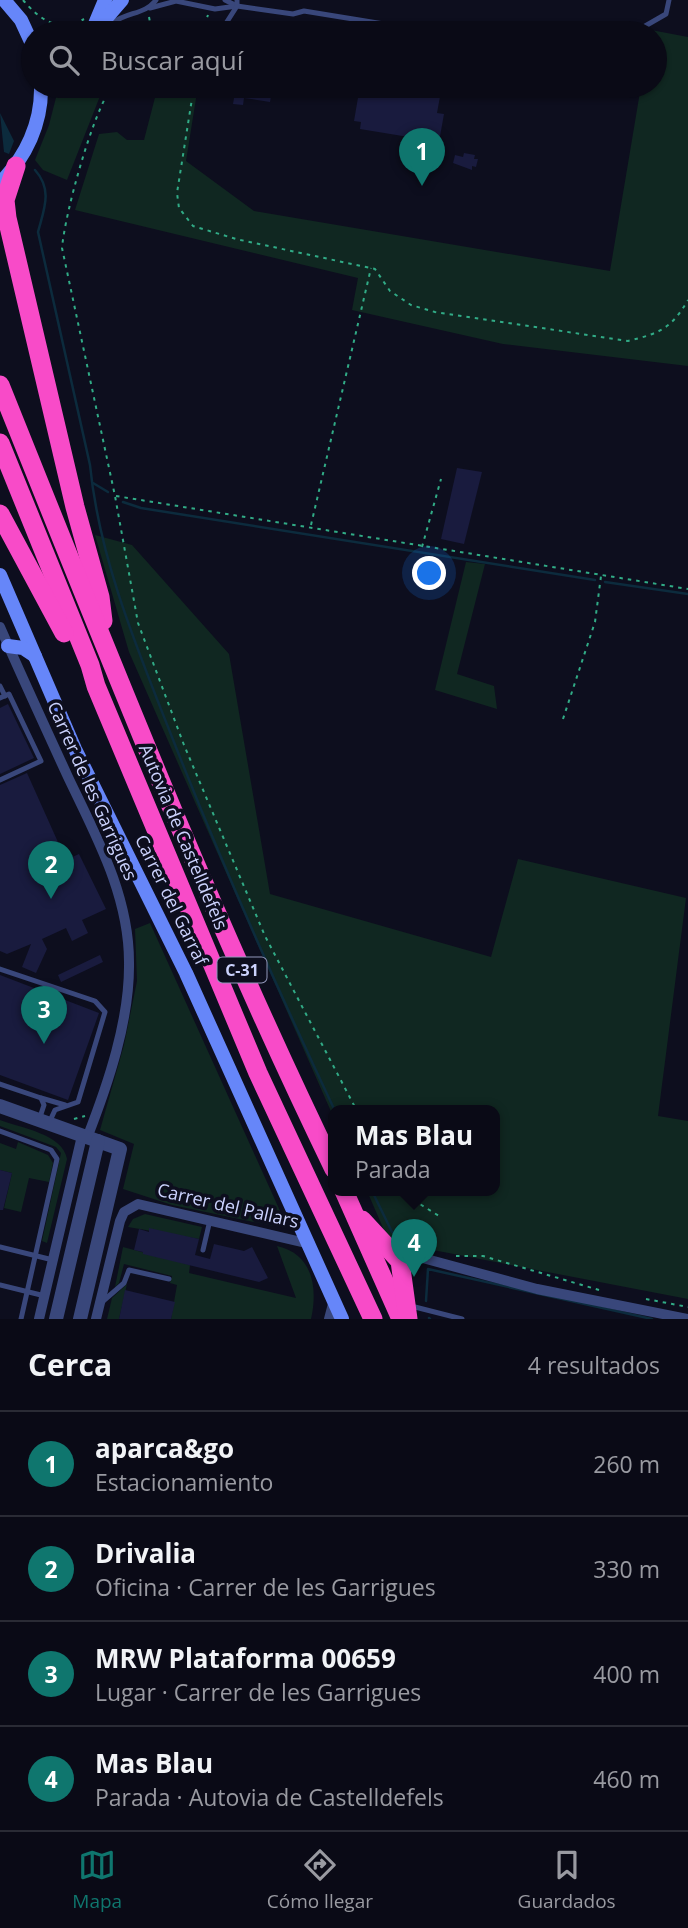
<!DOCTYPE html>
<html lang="es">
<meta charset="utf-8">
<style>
body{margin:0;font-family:"Open Sans",sans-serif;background:#181823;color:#f1f3f6}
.you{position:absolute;left:430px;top:574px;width:24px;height:24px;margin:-18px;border:5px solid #fff;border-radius:50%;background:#1a73e8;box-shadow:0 0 0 10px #1a73e833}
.badge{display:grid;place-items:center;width:46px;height:46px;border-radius:50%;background:#0f766e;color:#fff;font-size:23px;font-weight:700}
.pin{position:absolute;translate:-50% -58px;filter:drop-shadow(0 2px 4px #0008)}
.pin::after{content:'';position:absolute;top:37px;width:24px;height:21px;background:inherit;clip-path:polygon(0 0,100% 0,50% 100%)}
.popup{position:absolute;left:328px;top:1105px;width:172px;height:91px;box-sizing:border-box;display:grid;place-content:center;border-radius:14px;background:#0a0a16;filter:drop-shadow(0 2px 5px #0005);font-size:23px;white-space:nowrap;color:#999aa1}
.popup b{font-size:26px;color:#f1f3f6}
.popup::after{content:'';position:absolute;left:50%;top:100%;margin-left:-14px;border:14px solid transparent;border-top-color:#0a0a16}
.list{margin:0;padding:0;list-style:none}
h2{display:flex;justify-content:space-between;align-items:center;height:91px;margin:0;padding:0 28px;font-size:30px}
h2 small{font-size:23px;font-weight:400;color:#999aa1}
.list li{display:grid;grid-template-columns:46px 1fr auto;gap:21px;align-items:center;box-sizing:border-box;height:105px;padding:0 28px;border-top:2px solid #2a2b35}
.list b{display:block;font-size:26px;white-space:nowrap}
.list p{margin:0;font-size:23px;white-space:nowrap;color:#999aa1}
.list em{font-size:23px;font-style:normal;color:#999aa1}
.icon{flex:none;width:38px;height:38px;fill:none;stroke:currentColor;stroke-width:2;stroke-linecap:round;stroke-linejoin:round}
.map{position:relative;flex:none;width:688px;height:1319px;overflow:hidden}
.search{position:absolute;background:#0a0a16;box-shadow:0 2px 5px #0004;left:21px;right:21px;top:21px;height:77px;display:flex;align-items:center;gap:18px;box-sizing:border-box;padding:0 24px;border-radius:38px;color:#999aa1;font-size:26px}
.sheet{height:511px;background:#0a0a16}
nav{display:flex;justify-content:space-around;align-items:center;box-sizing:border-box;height:98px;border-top:2px solid #2a2b35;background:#0a0a16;font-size:19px;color:#999aa1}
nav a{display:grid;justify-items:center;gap:4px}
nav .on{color:#0f766e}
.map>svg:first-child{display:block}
</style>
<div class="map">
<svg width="688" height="1319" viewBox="0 0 688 1319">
<rect width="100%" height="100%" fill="#0d0e1e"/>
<g fill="#102721">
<polygon points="651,30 688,37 688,366 503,344 352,310 358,278 75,210 99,134 117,132 127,140 144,140 158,86 198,86 186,161 254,211 610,271 641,86 655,86 655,33 650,33"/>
<polygon points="59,86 104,86 67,180 43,170 35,160 49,125"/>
<polygon points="95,535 132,545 229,654 270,894 491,957 518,859 686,898 658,1116 688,1121 688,1299 412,1246 387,1237 367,1191 494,1191 494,1111 334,1111 333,1116 129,652"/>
<polygon points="466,562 485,564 457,674 494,686 497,709 435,690"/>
<polygon points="150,923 285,1222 273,1226 172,1205 123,1189 134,1144 100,1130 124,1045 137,981 135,929"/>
<path d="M0,1120c21,8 63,14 67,39l-20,84 -5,-2 19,-88 -5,-6 -56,-21z"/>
<polygon points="18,1142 48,1155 53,1163 49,1182 29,1178 21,1212 4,1208 12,1173 0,1170 0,1143 16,1149"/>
<polygon points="145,1214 202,1227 199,1239 128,1227 133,1219"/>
<path d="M277,1246c36,8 41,42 34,73h-140l6,-34 -7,-2 2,-7 -48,-12 -5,19 -4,4 8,-40 67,18 -1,8 107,25z"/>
<polygon points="127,1284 119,1319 107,1319 112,1298"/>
</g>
<polygon fill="#0c2b3d" points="0,113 14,141 9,154 4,152"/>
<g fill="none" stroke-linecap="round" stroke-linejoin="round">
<g stroke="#0c2b3d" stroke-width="2.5">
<path d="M35,170c18,20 9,39 3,62l52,233c9,92 46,181 80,267 50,128 106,254 165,379"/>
<polyline points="93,483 108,492"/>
<polyline points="123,502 141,508 595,580"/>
<polyline points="605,582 688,594"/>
<polyline points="372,1191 392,1232 429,1242 431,1252"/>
<polyline points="426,1301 428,1269 652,1319"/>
<polyline points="429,1318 430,1319"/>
</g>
</g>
<g fill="#191b3e">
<polygon points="236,86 273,86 270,102 244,98 243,105 233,104"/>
<polygon points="360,86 410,86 441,91 437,113 444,114 439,142 360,129 361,122 354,121"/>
<polygon points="464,153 475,155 474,159 478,159 476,167 472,166 472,170 453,163 455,155 463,157"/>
<polygon points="457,468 482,472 464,544 441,539"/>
<polygon points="8,704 34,758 0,774 0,708"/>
<polygon points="27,773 66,860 79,854 106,909 82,920 88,933 72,941 66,928 42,939 47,949 36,973 22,967 31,944 7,954 0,951 0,785"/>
<polygon points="100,955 103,962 61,982 58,975"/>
<polygon points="0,975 99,1013 68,1100 0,1075"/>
<polygon points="0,1170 12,1173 3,1210 0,1210"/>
<polygon points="149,1228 199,1239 195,1255 210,1259 214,1244 244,1251 252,1247 268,1278 259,1282 143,1254 143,1252 134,1250 139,1229 149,1232"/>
<polygon points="125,1290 175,1302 171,1319 119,1319"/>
</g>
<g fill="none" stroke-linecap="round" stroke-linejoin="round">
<g stroke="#31ab86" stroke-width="2" stroke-dasharray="3.5 5" stroke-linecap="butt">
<path d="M23,0c17,20 35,33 61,19"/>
<polyline points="149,17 152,33"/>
<polyline points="153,30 162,33"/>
<polyline points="201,33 208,15"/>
<path d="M112,86c-20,29 -47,127 -50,162l53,248 23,127 46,122 81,191 92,175"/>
<path d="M194,86l-17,107 2,15 14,18 43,13 139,30 15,22 21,14 24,7 193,29c32,-8 43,-12 60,-41"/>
<polyline points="116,496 688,589"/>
<polyline points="311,525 371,268"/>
<polyline points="422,547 441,479"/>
<polyline points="563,719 595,622 601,576"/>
<polyline points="74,1119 85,1116"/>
<polyline points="399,1191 439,1216"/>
<polyline points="456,1256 483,1256 599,1290"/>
<polyline points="646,1299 688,1307"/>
</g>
<g stroke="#39477b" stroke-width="5">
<polyline points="225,0 237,6"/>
<polyline points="150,8 176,1 215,9 237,6 293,14 304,11 439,33"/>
<path d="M114,22c14,-10 32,-8 42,-22"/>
<polyline points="223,28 237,6 237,0"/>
<polyline points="633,33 666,14 669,0"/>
<polyline points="0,686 5,696"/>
<polyline points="0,698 9,694 41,761 0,780"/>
<polyline points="0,969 95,1001 105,1012 78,1102 55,1110 49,1123"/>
<polyline points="0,1084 41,1098 44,1105 40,1117"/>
<polyline points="41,1098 65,1105"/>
<polyline points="0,1131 51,1150 57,1159 21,1319"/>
<polyline points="0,1247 53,1260"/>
<polyline points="203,1250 210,1220"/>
<polyline points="0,1285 45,1296"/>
<polyline points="102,1302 124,1283 129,1270 169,1279"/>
<polyline points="411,1306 462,1319"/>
</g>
<g stroke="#39477b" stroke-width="10">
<path d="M0,627c22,50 45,100 68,150 28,59 61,118 61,185 1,58 -21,122 -42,176"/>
<polyline points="419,1257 537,1289 688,1319"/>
<polyline points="39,1319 82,1136"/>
<polyline points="96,1319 120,1221 124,1212 138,1204 310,1244"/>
<polyline points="329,1319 334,1300"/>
</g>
<g stroke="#39477b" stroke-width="14">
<polyline points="0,1106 120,1149 80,1319"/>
<polyline points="56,1319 98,1141"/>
</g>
<g stroke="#6686f9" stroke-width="14">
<polyline points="4,0 21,20 33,46"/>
<polyline points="95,24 105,0"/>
<polyline points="87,33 103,22 122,0"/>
<path d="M0,183c26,-26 42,-60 41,-97"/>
<polyline points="0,575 75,749 186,973 342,1319"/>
<polyline points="8,646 23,648 35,656"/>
</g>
<g stroke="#f84bc8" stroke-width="19">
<polyline points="16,166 5,200 7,218 75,507 100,597 103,621"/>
<path d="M0,385c106,264 210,529 334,784"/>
<polyline points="0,443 90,665 96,686 258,1073 373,1319"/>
<polyline points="0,514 64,633"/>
<polyline points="344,1191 401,1319"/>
<polyline points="362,1220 400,1261 408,1319"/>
</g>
</g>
<g text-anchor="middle" stroke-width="7" stroke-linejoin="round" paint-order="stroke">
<rect fill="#0d0e1e" stroke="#9297ba" stroke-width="2" x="217.5" y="957.5" width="49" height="25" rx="5"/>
<g font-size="16" font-weight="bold" fill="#cbd2fd">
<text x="242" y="976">C-31</text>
</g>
<g font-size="18" fill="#cbd2fd" stroke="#0d0e1e">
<text transform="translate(92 791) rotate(66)" y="6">Carrer de les Garrigues</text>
<text transform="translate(183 837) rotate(67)" y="6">Autovia de Castelldefels</text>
<text transform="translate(171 900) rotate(64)" y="6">Carrer del Garraf</text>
<text transform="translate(228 1206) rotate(13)" y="6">Carrer del Pallars</text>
</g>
</g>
</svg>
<div class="you"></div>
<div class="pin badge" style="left:422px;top:186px">1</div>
<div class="pin badge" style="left:51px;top:899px">2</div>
<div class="pin badge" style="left:44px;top:1044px">3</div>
<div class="pin badge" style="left:414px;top:1277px">4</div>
<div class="popup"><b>Mas Blau</b>Parada</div>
<div class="search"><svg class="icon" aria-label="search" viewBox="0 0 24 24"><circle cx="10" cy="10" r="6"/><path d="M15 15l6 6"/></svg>Buscar aquí</div>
</div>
<section class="sheet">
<h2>Cerca<small>4 resultados</small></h2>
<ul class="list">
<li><span class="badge">1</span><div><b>aparca&amp;go</b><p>Estacionamiento</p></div><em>260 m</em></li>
<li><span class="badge">2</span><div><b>Drivalia</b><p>Oficina · Carrer de les Garrigues</p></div><em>330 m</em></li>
<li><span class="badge">3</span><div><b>MRW Plataforma 00659</b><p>Lugar · Carrer de les Garrigues</p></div><em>400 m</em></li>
<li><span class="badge">4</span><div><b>Mas Blau</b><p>Parada · Autovia de Castelldefels</p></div><em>460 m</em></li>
</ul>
</section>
<nav>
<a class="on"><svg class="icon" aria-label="map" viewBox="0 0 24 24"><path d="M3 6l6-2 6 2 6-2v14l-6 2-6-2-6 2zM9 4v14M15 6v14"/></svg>Mapa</a>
<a><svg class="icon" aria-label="directions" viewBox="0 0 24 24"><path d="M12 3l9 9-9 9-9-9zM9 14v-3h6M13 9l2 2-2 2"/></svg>Cómo llegar</a>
<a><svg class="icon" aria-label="saved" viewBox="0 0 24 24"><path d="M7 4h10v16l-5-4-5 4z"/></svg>Guardados</a>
</nav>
